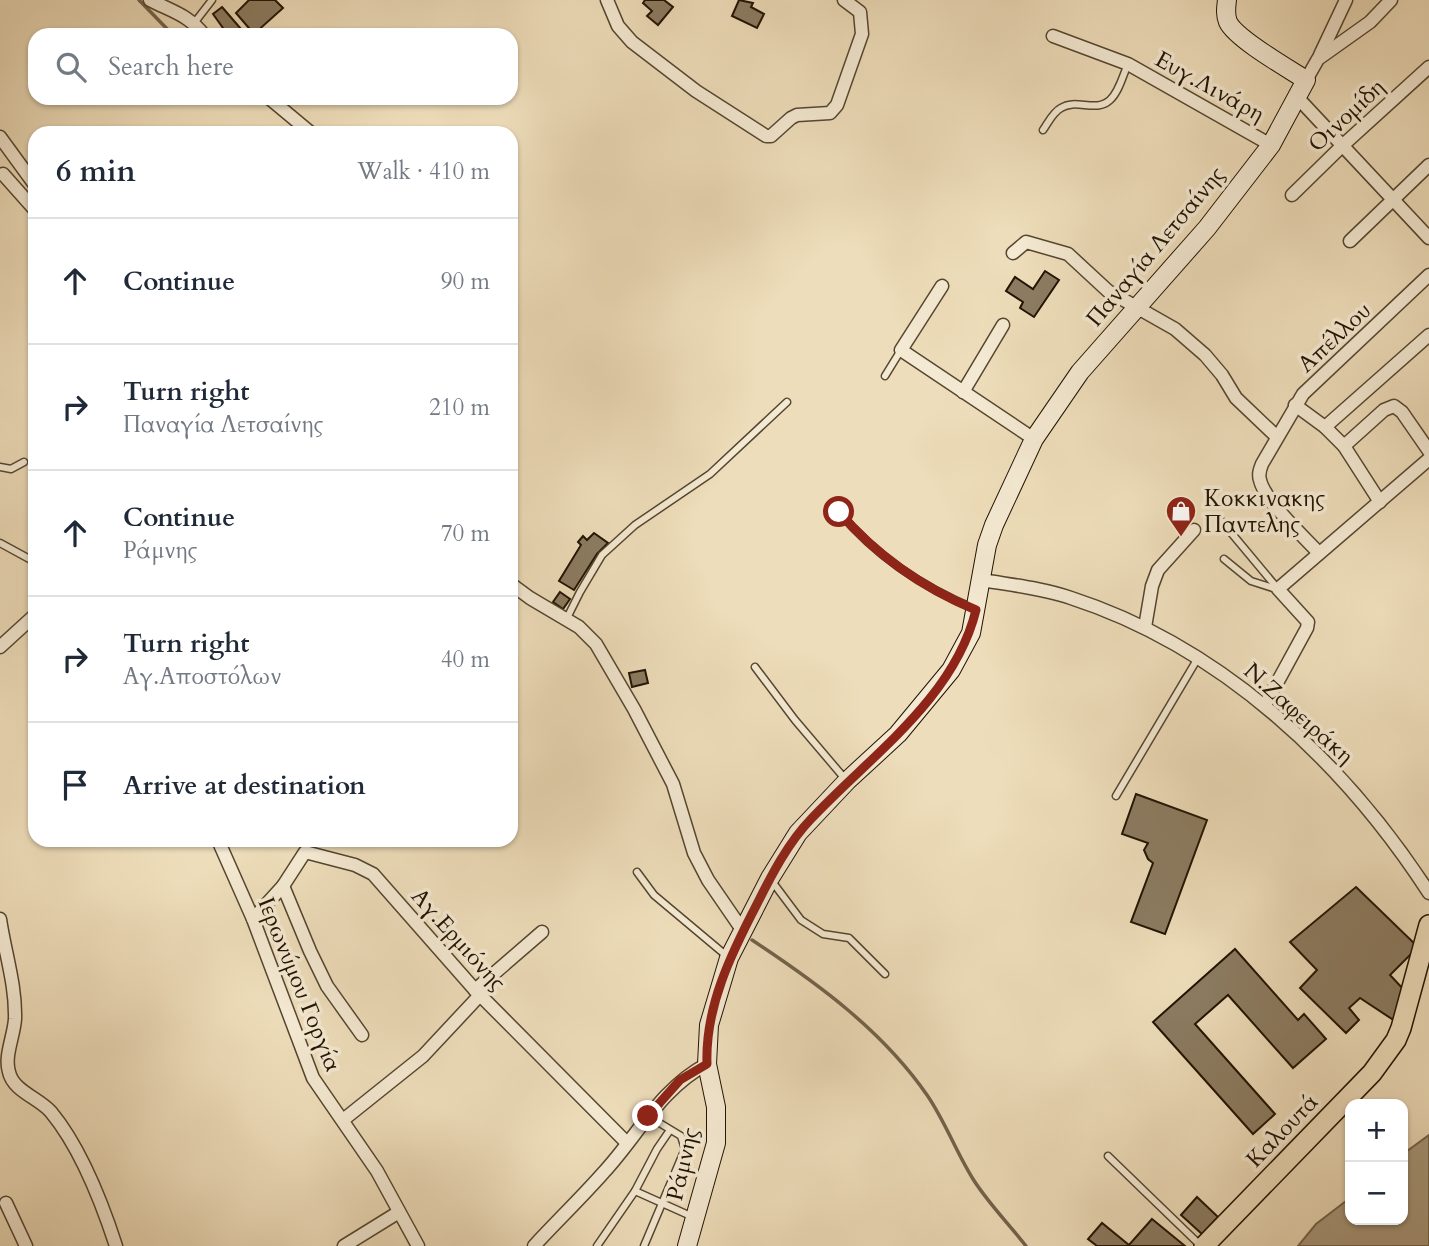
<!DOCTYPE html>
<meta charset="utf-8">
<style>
body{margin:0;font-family:Cardo,serif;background:#f2f2f3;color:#1f2937}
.controls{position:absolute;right:21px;bottom:21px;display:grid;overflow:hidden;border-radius:14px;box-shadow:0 2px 5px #0004}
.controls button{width:63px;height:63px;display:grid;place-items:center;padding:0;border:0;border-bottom:2px solid #e0e1e3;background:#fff;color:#1f2937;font:35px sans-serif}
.stop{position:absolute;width:21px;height:21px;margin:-16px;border:5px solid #8f2418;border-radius:50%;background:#fff}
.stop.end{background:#8f2418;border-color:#fff;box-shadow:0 2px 7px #0008}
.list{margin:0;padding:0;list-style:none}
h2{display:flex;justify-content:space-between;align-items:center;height:91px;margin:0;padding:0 28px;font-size:30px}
h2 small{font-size:23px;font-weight:400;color:#747a83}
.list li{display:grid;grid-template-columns:46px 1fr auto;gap:21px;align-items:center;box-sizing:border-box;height:126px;padding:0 28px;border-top:2px solid #e0e1e3}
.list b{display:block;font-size:26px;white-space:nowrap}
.list p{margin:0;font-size:23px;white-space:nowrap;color:#747a83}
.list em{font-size:23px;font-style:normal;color:#747a83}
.icon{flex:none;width:38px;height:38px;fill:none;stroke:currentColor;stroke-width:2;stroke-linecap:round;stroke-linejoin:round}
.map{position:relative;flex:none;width:1429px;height:1246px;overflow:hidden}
.search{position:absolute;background:#fff;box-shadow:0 2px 5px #0004;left:28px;top:28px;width:490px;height:77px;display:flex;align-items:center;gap:18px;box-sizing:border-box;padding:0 24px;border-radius:21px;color:#747a83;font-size:26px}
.panel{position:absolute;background:#fff;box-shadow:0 2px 5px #0004;left:28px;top:126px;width:490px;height:721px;border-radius:21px}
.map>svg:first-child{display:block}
</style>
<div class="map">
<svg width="1429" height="1246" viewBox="0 0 1429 1246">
<rect width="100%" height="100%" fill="#eeddba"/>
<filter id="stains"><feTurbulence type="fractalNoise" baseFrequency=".00286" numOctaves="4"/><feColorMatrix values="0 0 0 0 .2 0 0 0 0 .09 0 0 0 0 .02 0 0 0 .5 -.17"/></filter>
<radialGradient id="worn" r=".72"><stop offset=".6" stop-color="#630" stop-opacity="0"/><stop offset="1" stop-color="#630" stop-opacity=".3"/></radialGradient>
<polygon fill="#a8987b" stroke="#72634b" stroke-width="2" points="1429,1135 1429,1246 1298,1246 1316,1224 1350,1198 1350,1220 1403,1220 1403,1154"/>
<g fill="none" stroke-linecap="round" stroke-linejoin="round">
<g stroke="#72634b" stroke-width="3.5">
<polyline points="139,0 173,35"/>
<polyline points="253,98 258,102"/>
<path d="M752,940c65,43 130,90 175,155 18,26 29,57 46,84 15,24 36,45 53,67"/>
</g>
</g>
<g fill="#8c7c62" stroke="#211302" stroke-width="2">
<polygon points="249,0 275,0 283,8 254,34 236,13"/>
<polygon points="645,0 664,0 673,7 658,25 647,16 652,11 643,3"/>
<polygon points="739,0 753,3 751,7 764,14 757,28 732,16"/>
<polygon points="222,7 241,29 235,35 228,35 213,14"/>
<polygon points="1045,271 1059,280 1034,317 1020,308 1023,302 1006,291 1015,277 1033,289"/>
<polygon points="594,533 608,543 597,554 574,590 559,581 581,545 578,542 583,536 587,540"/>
<polygon points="560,592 570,599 563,609 553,602"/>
<polygon points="645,670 648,683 632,687 629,673"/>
<polygon points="1136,794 1207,820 1165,934 1131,922 1153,863 1148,859 1144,850 1148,843 1122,834"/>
<polygon points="1356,887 1418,947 1390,975 1406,992 1398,1023 1360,998 1349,1008 1359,1020 1346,1033 1300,988 1317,970 1290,942"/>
<polygon points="1235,949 1298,1020 1304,1014 1326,1039 1293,1068 1228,995 1195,1024 1275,1114 1253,1134 1153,1022"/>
<polygon points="1197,1197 1218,1217 1202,1234 1181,1215"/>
<polygon points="1152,1219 1185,1246 1097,1246 1088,1239 1102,1223 1129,1245"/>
</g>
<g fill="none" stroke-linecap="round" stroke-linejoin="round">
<g stroke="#544630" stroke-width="9">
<g id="lane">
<polyline points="195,22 212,0"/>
<path d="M1043,130c5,-7 10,-18 18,-22 15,-10 35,5 49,-8 9,-8 13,-25 18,-36"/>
<polyline points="885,376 901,350"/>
<polyline points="0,467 11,469 24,462"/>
<path d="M839,512c37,44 83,75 136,97"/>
<polyline points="1218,517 1278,589"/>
<polyline points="0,543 35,562"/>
<polyline points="1224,559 1251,581 1276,589"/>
<polyline points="566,620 580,592 602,555 635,525 710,474 787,402"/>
<polyline points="755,667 795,720 846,780"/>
<polyline points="1116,796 1198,658"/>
<polyline points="637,872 654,895 728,957"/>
<polyline points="771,880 801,920 823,934 849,938 885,974"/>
<polyline points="1108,1156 1200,1245"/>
<polyline points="635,1191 693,1217"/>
<polyline points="597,1246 635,1191 657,1149 670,1130"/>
<polyline points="644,1246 685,1149 681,1136 648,1116"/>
</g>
</g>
<g stroke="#544630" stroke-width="15">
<g id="street">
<path d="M150,0c21,11 39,15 54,35"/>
<polyline points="607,0 618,26 632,42 696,91 766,136 771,136 791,118 797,115 830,113 837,105 862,34 860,12 844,0"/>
<polyline points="1053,36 1128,64 1271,145"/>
<polyline points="1320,55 1346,0"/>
<polyline points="1306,80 1318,59 1370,22 1391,0"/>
<polyline points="1297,97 1429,238"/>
<polyline points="269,98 311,133"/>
<polyline points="0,137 35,185"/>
<polyline points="3,174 35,210"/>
<polyline points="1292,195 1342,146 1429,67"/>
<polyline points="1350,241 1429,165"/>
<polyline points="1013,253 1026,242 1068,254 1108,291 1175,329 1205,355 1222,375 1236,398 1277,437"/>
<polyline points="942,286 901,350 1034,439"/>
<polyline points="963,392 1003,325"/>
<polyline points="1295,405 1325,427 1344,446 1380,502"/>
<polyline points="1325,427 1429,335"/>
<polyline points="1344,446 1384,410 1394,406 1402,412 1429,451"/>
<path d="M1319,553c-14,-15 -55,-53 -59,-73 -2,-6 0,-11 2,-16l41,-70 126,-119"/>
<path d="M982,580c29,5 60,8 89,18 151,49 273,164 358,295"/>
<polyline points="511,584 530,598 579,627 596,644 634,709 673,784 694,853 708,880 743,931"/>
<polyline points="1145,627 1152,586 1158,570 1194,530"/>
<polyline points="0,647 35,615"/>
<polyline points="1265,705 1307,628 1308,622 1278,589 1429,459"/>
<polyline points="218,840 253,919 313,1078 377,1171 418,1246"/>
<polyline points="283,886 310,951 327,986 362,1035"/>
<path d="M0,919c5,34 16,66 15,100 -1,17 -11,37 -6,53 4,19 30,26 42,40 29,35 51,91 65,134"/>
<polyline points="253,919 283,886 305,852 355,865 373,874 475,990 627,1143"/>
<polyline points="475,990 542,932"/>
<polyline points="343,1120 423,1056 480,995"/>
<polyline points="6,1203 26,1246"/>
<polyline points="344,1246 399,1212"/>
<path d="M534,1246c23,-25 48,-49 70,-74 35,-38 56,-83 103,-108"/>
</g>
</g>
<g stroke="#211302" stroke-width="20">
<path id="secondary" d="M687,1246l29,-103v-36l-9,-43 2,-39 20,-67 41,-80 28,-45 49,-52 51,-47 53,-64 20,-37 16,-88 7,-20 40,-86 46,-67 127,-144 64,-83 35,-65c-17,-11 -70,-41 -78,-58 -3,-7 -2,-14 -1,-22"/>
</g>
<g stroke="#211302" stroke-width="22">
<polyline id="primary" points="1204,1246 1372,1073 1396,1040 1401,1028 1429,925"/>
</g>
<use href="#lane" stroke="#f4e9d2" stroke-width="6"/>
<use href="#street" stroke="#f4e9d2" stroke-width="12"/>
<use href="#secondary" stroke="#f4e9d2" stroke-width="18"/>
<use href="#primary" stroke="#eeddba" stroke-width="19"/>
</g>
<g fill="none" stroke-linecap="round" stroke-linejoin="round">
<path stroke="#8f2418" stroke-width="9" d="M648,1116l32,-36 27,-16c-2,-57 24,-110 50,-160 15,-30 31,-61 54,-85 60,-64 143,-120 165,-209 -53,-22 -99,-54 -137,-98"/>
</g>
<defs>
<g id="shop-pin" transform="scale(1.575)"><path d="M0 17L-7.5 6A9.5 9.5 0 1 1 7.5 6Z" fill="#8f2418" stroke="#f4e9d2"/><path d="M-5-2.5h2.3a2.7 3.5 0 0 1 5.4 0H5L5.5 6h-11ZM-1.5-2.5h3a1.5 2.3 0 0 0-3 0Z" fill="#fff"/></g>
</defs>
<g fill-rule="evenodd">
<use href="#shop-pin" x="1181" y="511"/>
</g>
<g text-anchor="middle" stroke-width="7" stroke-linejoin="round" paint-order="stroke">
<g font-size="23" fill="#211302" stroke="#f4e9d2">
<text transform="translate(1210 86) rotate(29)" y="8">Ευγ.Λινάρη</text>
<text transform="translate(1346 115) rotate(-43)" y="8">Οινομίδη</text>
<text transform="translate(1155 246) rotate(-50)" y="8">Παναγία Λετσαίνης</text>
<text transform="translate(1334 337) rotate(-43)" y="8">Απέλλου</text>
<text transform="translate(1299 713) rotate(42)" y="8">Ν.Ζαφειράκη</text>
<text transform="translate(459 939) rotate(48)" y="8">Αγ.Ερμιόνης</text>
<text transform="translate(300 984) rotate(68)" y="8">Ιερωνύμου Γοργία</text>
<text transform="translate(1282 1130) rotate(-46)" y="8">Καλουτά</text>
<text transform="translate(682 1164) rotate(-77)" y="8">Ράμνης</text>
</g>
<g font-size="23" fill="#211302" stroke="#f4e9d2" text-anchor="start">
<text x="1204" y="506">Κοκκινακης<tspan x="1204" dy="26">Παντελης</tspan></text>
</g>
</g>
<rect width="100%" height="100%" filter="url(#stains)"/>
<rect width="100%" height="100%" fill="url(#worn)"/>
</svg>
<div class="controls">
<button>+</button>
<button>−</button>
</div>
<div class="stop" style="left:839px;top:512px"></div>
<div class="stop end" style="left:648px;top:1116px"></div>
<div class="search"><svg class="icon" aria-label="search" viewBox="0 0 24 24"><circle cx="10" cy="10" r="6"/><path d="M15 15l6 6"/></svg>Search here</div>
<section class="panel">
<h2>6 min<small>Walk · 410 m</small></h2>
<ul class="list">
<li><svg class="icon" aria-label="ahead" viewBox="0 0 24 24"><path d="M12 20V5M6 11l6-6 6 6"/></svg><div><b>Continue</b></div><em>90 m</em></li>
<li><svg class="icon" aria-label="right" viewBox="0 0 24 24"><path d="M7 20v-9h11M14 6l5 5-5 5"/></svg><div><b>Turn right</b><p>Παναγία Λετσαίνης</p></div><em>210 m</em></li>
<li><svg class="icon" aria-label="ahead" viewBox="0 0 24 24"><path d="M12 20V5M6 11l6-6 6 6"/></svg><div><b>Continue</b><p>Ράμνης</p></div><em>70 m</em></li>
<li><svg class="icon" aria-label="right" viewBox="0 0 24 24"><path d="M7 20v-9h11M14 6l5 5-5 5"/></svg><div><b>Turn right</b><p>Αγ.Αποστόλων</p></div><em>40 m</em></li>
<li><svg class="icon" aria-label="arrive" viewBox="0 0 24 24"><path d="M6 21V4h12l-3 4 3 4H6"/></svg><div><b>Arrive at destination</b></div></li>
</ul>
</section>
</div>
